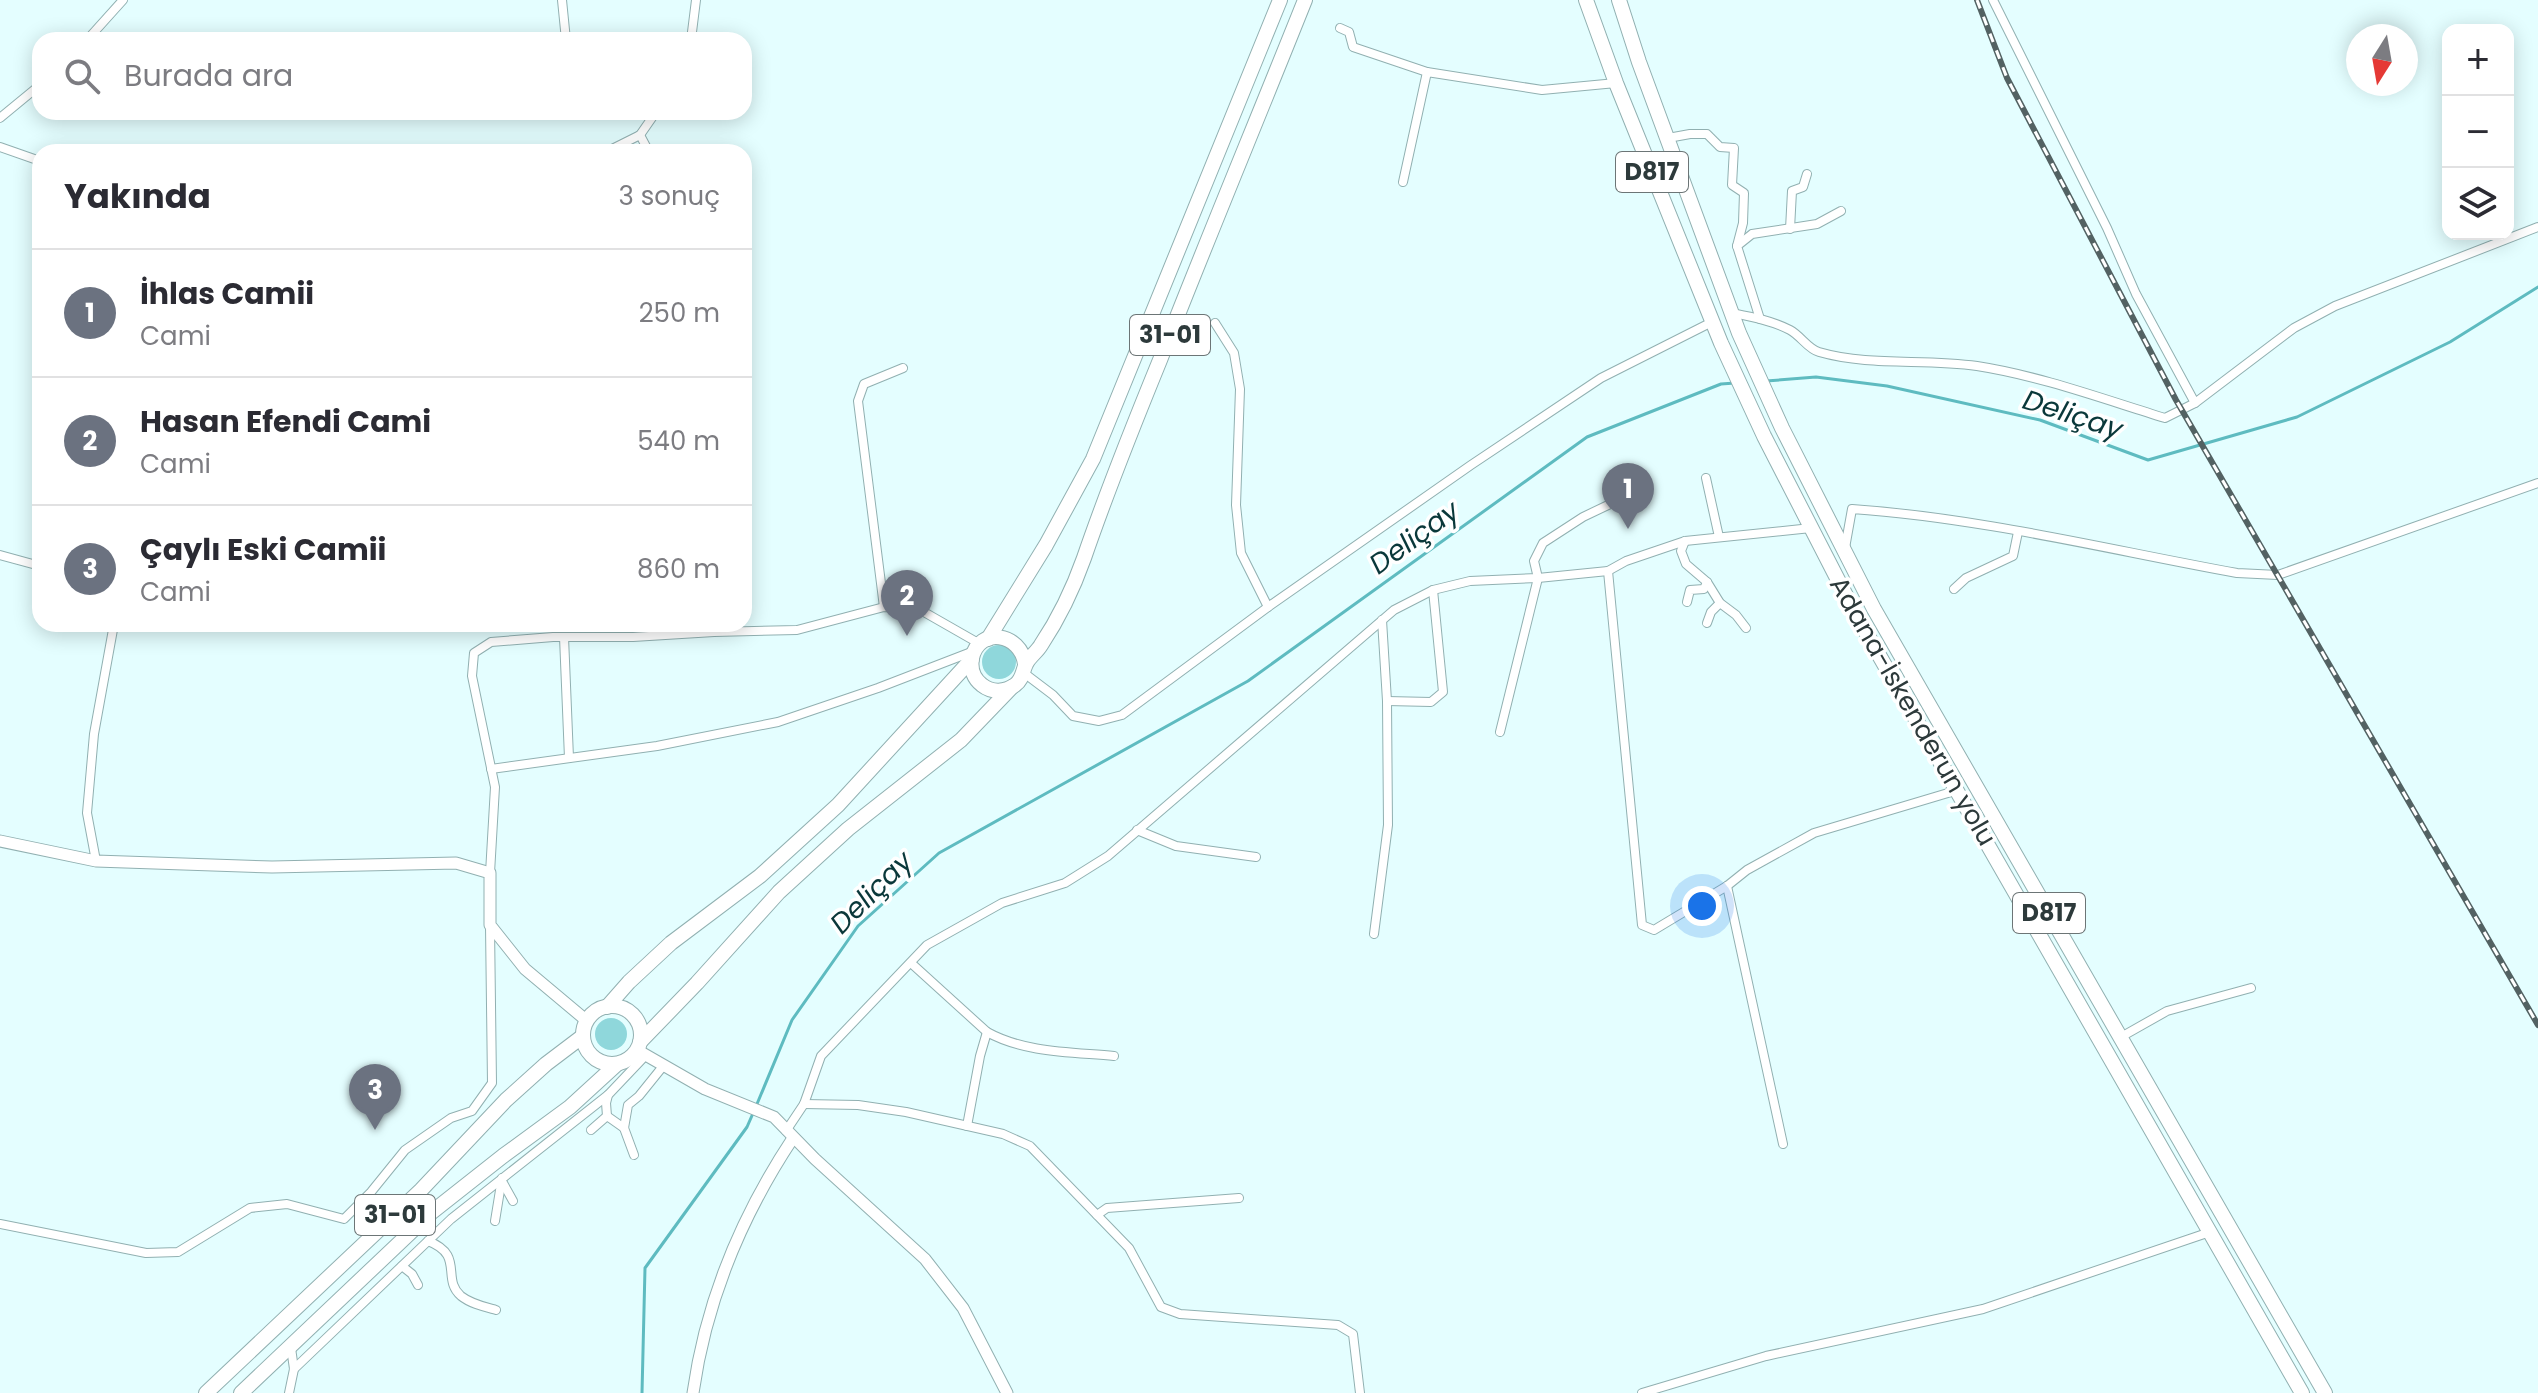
<!DOCTYPE html>
<html lang="tr">
<meta charset="utf-8">
<style>
body{margin:0;font-family:Poppins,sans-serif;background:#f7f7f7;color:#2b2b33}
.controls{position:absolute;right:24px;top:24px;display:grid;overflow:hidden;border-radius:16px;box-shadow:0 4px 20px #0003}
.controls button{width:72px;height:72px;display:grid;place-items:center;padding:0;border:0;border-bottom:2px solid #e1e1e2;background:#fff;color:#2b2b33;font:40px sans-serif}
.compass{position:absolute;left:2346px;top:24px;width:72px;height:72px;border-radius:50%;background:#fff;box-shadow:0 4px 20px #0003;rotate:191deg}
.you{position:absolute;left:1702px;top:906px;width:28px;height:28px;margin:-20px;border:6px solid #fff;border-radius:50%;background:#1a73e8;box-shadow:0 0 0 12px #1a73e833}
.badge{display:grid;place-items:center;width:52px;height:52px;border-radius:50%;background:#b9439b;color:#fff;font-size:26px;font-weight:700}
.pin{position:absolute;translate:-50% -66px;filter:drop-shadow(0 2px 4px #0008)}
.pin::after{content:'';position:absolute;top:42px;width:28px;height:24px;background:inherit;clip-path:polygon(0 0,100% 0,50% 100%)}
.list{margin:0;padding:0;list-style:none}
h2{display:flex;justify-content:space-between;align-items:center;height:104px;margin:0;padding:0 32px;font-size:34px}
h2 small{font-size:26px;font-weight:400;color:#7c7c81}
.list li{display:grid;grid-template-columns:52px 1fr auto;gap:24px;align-items:center;box-sizing:border-box;height:128px;padding:0 32px;border-top:2px solid #e1e1e2}
.list b{display:block;font-size:30px;white-space:nowrap}
.list p{margin:0;font-size:26px;white-space:nowrap;color:#7c7c81}
.list em{font-size:26px;font-style:normal;color:#7c7c81}
.icon{flex:none;width:44px;height:44px;fill:none;stroke:currentColor;stroke-width:2;stroke-linecap:round;stroke-linejoin:round}
.map{position:relative;flex:none;width:2538px;height:1393px;overflow:hidden}
.search{position:absolute;background:#fff;box-shadow:0 4px 20px #0003;left:32px;top:32px;width:720px;height:88px;display:flex;align-items:center;gap:20px;box-sizing:border-box;padding:0 28px;border-radius:24px;color:#7c7c81;font-size:30px}
.panel{position:absolute;background:#fff;box-shadow:0 4px 20px #0003;left:32px;top:144px;width:720px;height:488px;border-radius:24px}
.map>svg:first-child{display:block}
</style>
<div class="map">
<svg width="2538" height="1393" viewBox="0 0 2538 1393">
<rect width="100%" height="100%" fill="#e4feff"/>
<g fill="#8fd7db">
<circle cx="999" cy="662" r="17"/>
<circle cx="611" cy="1034" r="16"/>
</g>
<g fill="none" stroke-linecap="round" stroke-linejoin="round">
<g stroke="#5ebbc0" stroke-width="3">
<polyline points="1766,381 1816,377 1887,386 2040,420 2148,460 2297,417 2450,342 2538,287"/>
<polyline points="757,1104 792,1020 858,926 939,853 1248,681 1587,437 1721,384 1735,383"/>
<polyline points="642,1393 645,1268 747,1127 754,1111"/>
</g>
<g stroke="#91b0b1" stroke-width="10">
<g id="minor">
<polyline points="562,0 566,40"/>
<polyline points="1993,0 2107,228 2136,294 2195,403"/>
<polyline points="1340,28 1349,32 1353,47 1427,72"/>
<polyline points="87,40 123,0"/>
<polyline points="691,40 696,0"/>
<polyline points="0,118 40,85"/>
<polyline points="640,135 649,152"/>
<polyline points="1668,138 1690,134 1707,134 1720,147 1734,148 1732,185 1744,193 1743,223 1737,246"/>
<polyline points="0,147 40,161"/>
<polyline points="606,152 640,135 656,112"/>
<polyline points="1403,182 1427,72 1542,90 1616,83"/>
<polyline points="1790,229 1792,191 1803,187 1807,174"/>
<path d="M1732,313c20,4 41,8 58,17 11,6 18,19 29,22 52,15 105,6 158,14 64,10 126,33 188,52l30,-15 99,-75 41,-22 203,-79"/>
<polyline points="1760,319 1737,246 1752,234 1817,224 1841,211"/>
<polyline points="1215,323 1234,353 1240,389 1236,505 1241,553 1268,607"/>
<polyline points="1706,478 1719,537"/>
<polyline points="1685,541 1681,551 1686,564 1707,582 1720,603 1736,615 1746,628"/>
<path d="M1845,548l7,-39c130,9 258,41 385,64l41,2 260,-92"/>
<polyline points="0,555 40,566"/>
<polyline points="1608,571 1642,925 1654,930 1727,886 1747,870 1814,833 1958,790"/>
<polyline points="1954,589 1966,578 2013,556 2018,532"/>
<polyline points="1687,602 1690,590 1704,589 1707,582"/>
<polyline points="884,607 858,401 864,384 903,368"/>
<polyline points="1707,623 1711,612 1720,603"/>
<polyline points="564,637 569,758"/>
<polyline points="1024,673 1053,695 1073,716 1099,721 1122,715 1268,607 1471,465 1601,378 1712,322"/>
<polyline points="1387,701 1431,702 1443,692 1433,590"/>
<polyline points="1500,732 1538,578 1534,561 1543,543 1583,517 1629,495"/>
<polyline points="491,769 657,746 778,722 878,688 974,651"/>
<polyline points="1137,830 1176,846 1256,857"/>
<polyline points="96,861 87,813 94,734 114,624"/>
<polyline points="490,873 495,787 472,676 474,653 491,642 553,637 633,637 714,632 797,630 884,607 917,608 980,644"/>
<polyline points="1727,886 1783,1144"/>
<polyline points="1374,934 1388,825 1387,701 1382,620"/>
<polyline points="911,963 987,1032"/>
<polyline points="2121,1037 2167,1011 2251,988"/>
<polyline points="804,1104 858,1105 906,1112 1003,1134 1030,1146 1129,1248 1161,1307 1180,1314 1338,1325 1353,1334 1360,1393"/>
<polyline points="607,1116 606,1103 608,1095 646,1055"/>
<path d="M967,1126l13,-70 7,-24c38,21 85,20 127,24"/>
<polyline points="591,1130 607,1116 624,1128"/>
<polyline points="786,1131 804,1104 821,1056 927,945 1002,903 1065,883 1108,856 1394,610 1433,590 1470,581 1538,578 1608,571 1626,561 1685,541 1811,528"/>
<polyline points="634,1155 624,1128 628,1105 639,1096 664,1065"/>
<polyline points="503,1183 513,1201"/>
<polyline points="1097,1215 1107,1208 1239,1198"/>
<polyline points="495,1221 502,1178"/>
<polyline points="0,1224 146,1253 178,1252 250,1208 287,1204 344,1219 371,1192 405,1150 451,1118 472,1111 492,1083 490,926"/>
<path d="M428,1241c37,14 13,38 33,55 10,8 24,11 35,14"/>
<polyline points="402,1266 412,1274 418,1285"/>
<polyline points="294,1369 451,1219 608,1095"/>
<polyline points="289,1393 294,1369 291,1348"/>
<polyline points="1642,1393 1766,1356 1983,1309 2210,1232"/>
</g>
</g>
<g stroke="#91b0b1" stroke-width="13">
<g id="tertiary">
<polyline points="0,841 96,861 272,867 456,863 490,873 490,925 525,969 587,1021"/>
<polyline points="637,1050 705,1089 774,1117 815,1159 925,1259 963,1308 1007,1393"/>
<path d="M693,1393c13,-92 49,-178 100,-255"/>
</g>
</g>
<g stroke="#91b0b1" stroke-width="16">
<g id="trunk">
<polyline points="1586,0 1616,83 1721,343 1764,436 1856,615 2302,1393"/>
<polyline points="1619,0 1639,62 1739,333 1782,428 1874,609 2325,1393"/>
<polyline points="988,639 1046,545 1093,459 1280,0"/>
<path d="M1025,664c-4,-31 -46,-38 -53,-6 -2,11 2,21 10,27 10,8 23,7 33,0 8,-6 7,-13 11,-21 3,-7 11,-12 15,-19 18,-27 32,-56 43,-87 23,-67 49,-132 76,-198 47,-120 97,-240 145,-360"/>
<circle cx="612" cy="1035" r="29"/>
<polyline points="607,1007 629,982 671,943 760,876 838,805 972,659"/>
<polyline points="640,1042 697,983 779,892 848,829 961,740 1012,687"/>
<polyline points="206,1393 421,1190 506,1100 546,1064 583,1036"/>
<polyline points="241,1393 432,1212 503,1156 570,1107 617,1064"/>
</g>
</g>
<use href="#minor" stroke="#fff" stroke-width="8"/>
<use href="#tertiary" stroke="#fff" stroke-width="11"/>
<use href="#trunk" stroke="#fff" stroke-width="14"/>
<g stroke="#536263" stroke-width="6">
<polyline id="rail" points="1977,0 2007,78 2176,400 2538,1025"/>
</g>
<use href="#rail" stroke="#fff" stroke-width="3" stroke-dasharray="9" stroke-linecap="butt"/>
</g>
<g text-anchor="middle" stroke-width="7" stroke-linejoin="round" paint-order="stroke">
<g fill="#fff" stroke="#6c7576" stroke-width="2">
<rect x="1616" y="152" width="72" height="40" rx="6"/>
<rect x="1130" y="315" width="80" height="40" rx="6"/>
<rect x="2013" y="893" width="72" height="40" rx="6"/>
<rect x="355" y="1195" width="80" height="40" rx="6"/>
</g>
<g font-size="24" font-weight="bold" fill="#2d3a3b">
<text x="1652" y="180">D817</text>
<text x="1170" y="343">31-01</text>
<text x="2049" y="921">D817</text>
<text x="395" y="1223">31-01</text>
</g>
<g font-size="26" fill="#2d3a3b" stroke="#fff">
<text transform="translate(1913 711) rotate(60)" y="9">Adana-İskenderun yolu</text>
</g>
<g font-size="28" font-style="italic" fill="#0a383a" stroke="#fff">
<text transform="translate(2073 414) rotate(18)" y="10">Deliçay</text>
<text transform="translate(1414 537) rotate(-36)" y="10">Deliçay</text>
<text transform="translate(871 892) rotate(-45)" y="10">Deliçay</text>
</g>
</g>
</svg>
<div class="controls">
<button>+</button>
<button>−</button>
<button><svg class="icon" aria-label="layers" viewBox="0 0 24 24"><path d="M12 4l9 5-9 5-9-5zM3 14l9 5 9-5"/></svg></button>
</div>
<svg class="compass" viewBox="-18 -18 36 36"><path d="M0-13l5 13h-10z" fill="#e53935"/><path d="M0 13l5-13h-10z" fill="#7c7c81"/></svg>
<div class="you"></div>
<div class="pin badge" style="left:1628px;top:529px;background:#6b7280">1</div>
<div class="pin badge" style="left:907px;top:636px;background:#6b7280">2</div>
<div class="pin badge" style="left:375px;top:1130px;background:#6b7280">3</div>
<div class="search"><svg class="icon" aria-label="search" viewBox="0 0 24 24"><circle cx="10" cy="10" r="6"/><path d="M15 15l6 6"/></svg>Burada ara</div>
<section class="panel">
<h2>Yakında<small>3 sonuç</small></h2>
<ul class="list">
<li><span class="badge" style="background:#6b7280">1</span><div><b>İhlas Camii</b><p>Cami</p></div><em>250 m</em></li>
<li><span class="badge" style="background:#6b7280">2</span><div><b>Hasan Efendi Cami</b><p>Cami</p></div><em>540 m</em></li>
<li><span class="badge" style="background:#6b7280">3</span><div><b>Çaylı Eski Camii</b><p>Cami</p></div><em>860 m</em></li>
</ul>
</section>
</div>
